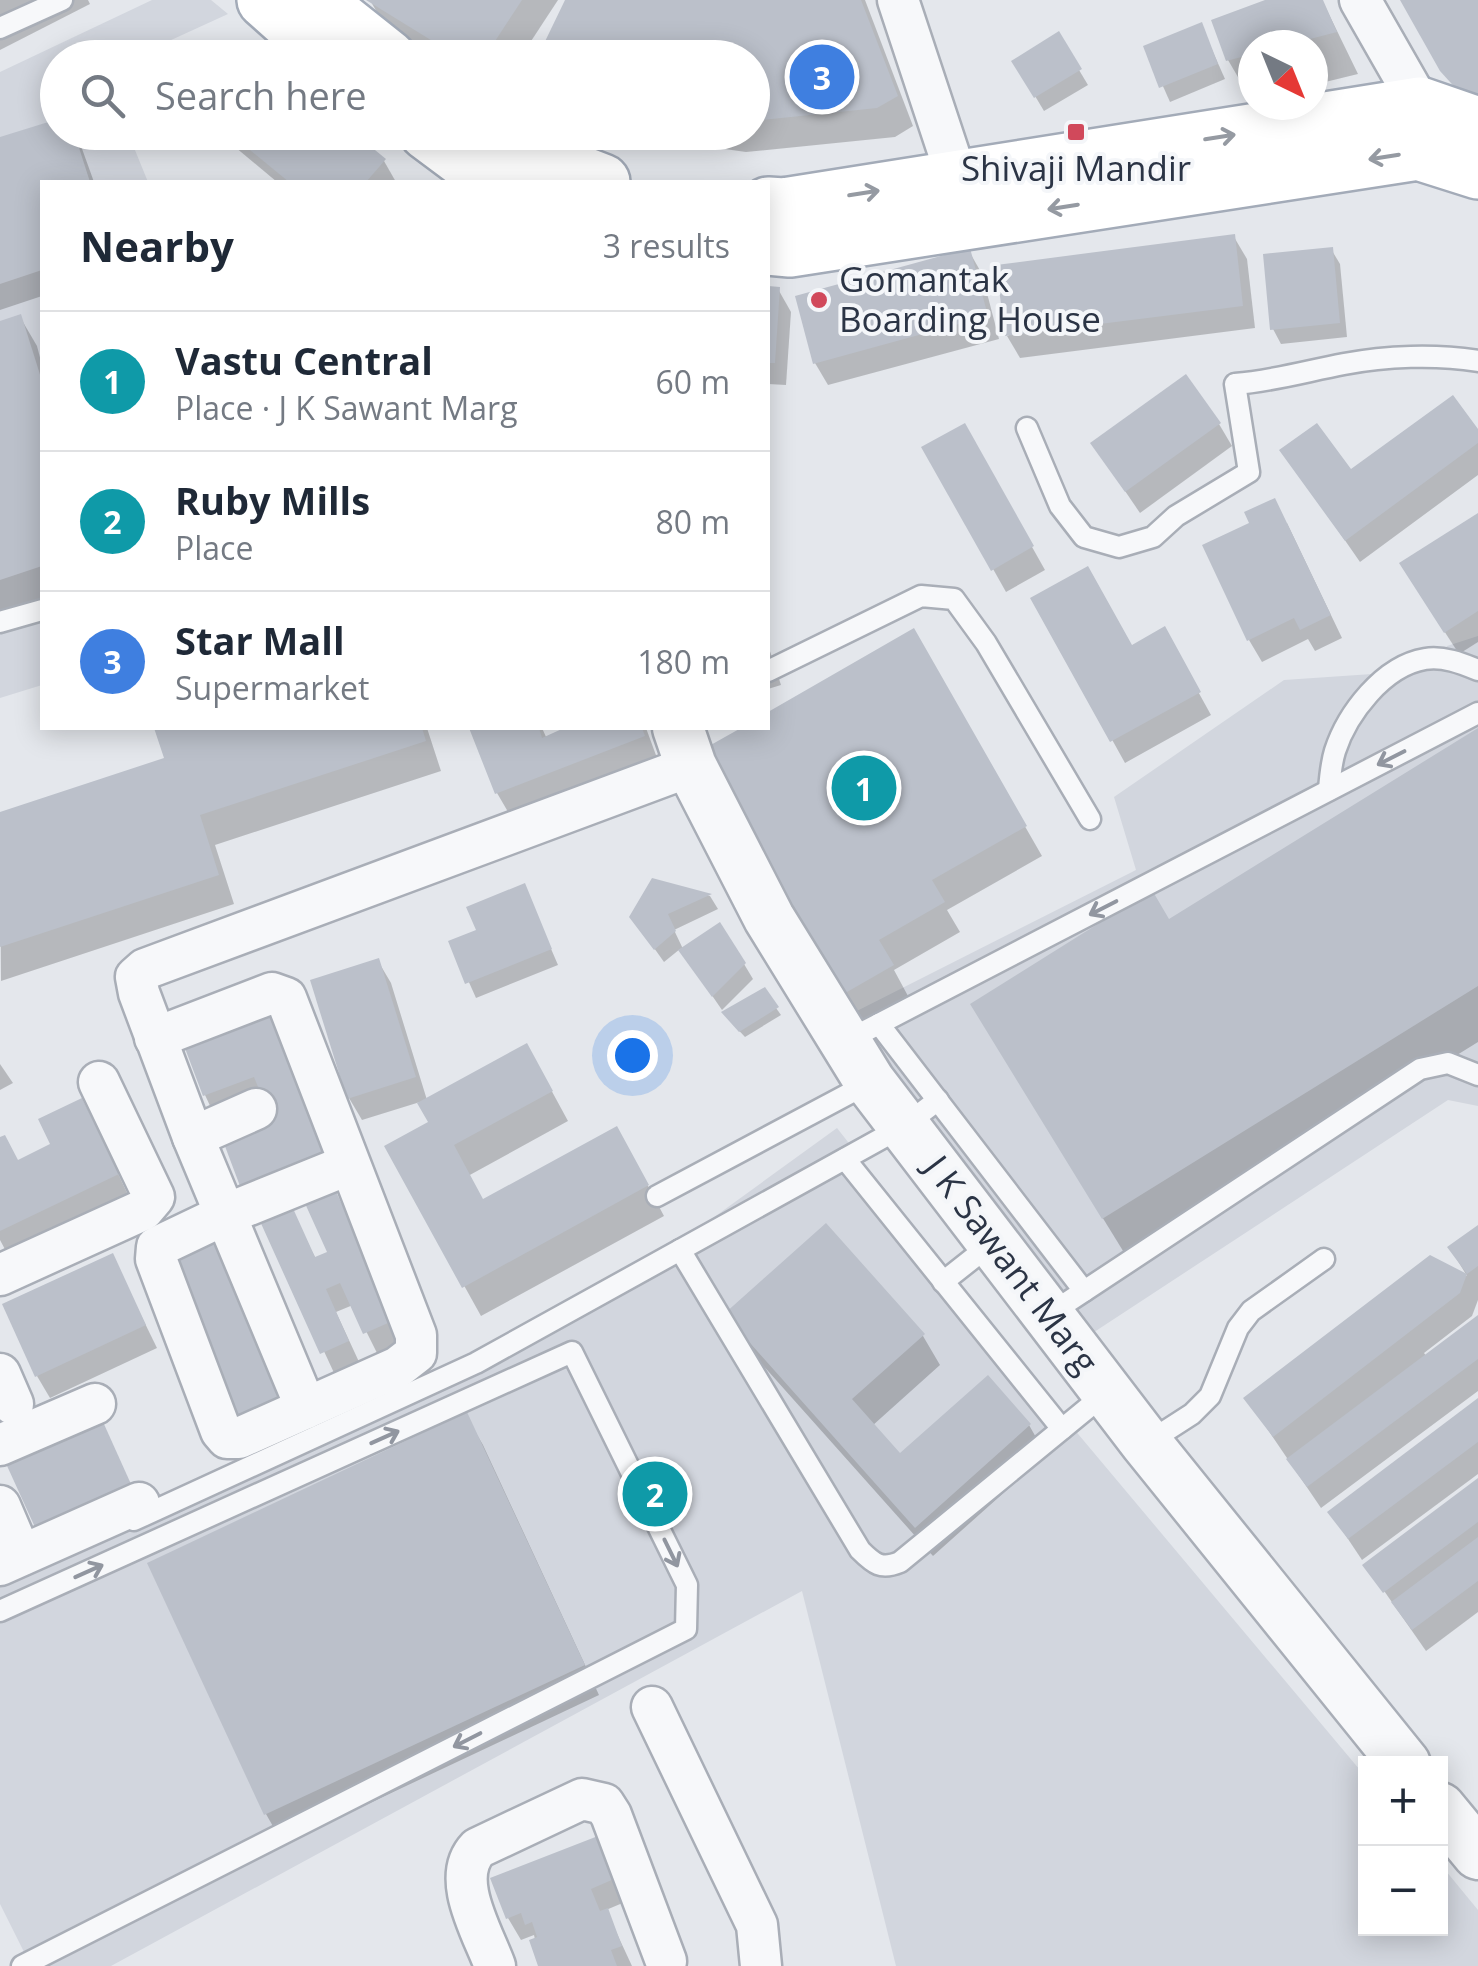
<!DOCTYPE html>
<meta charset="utf-8">
<style>
body{margin:0;font-family:"Open Sans",sans-serif;background:#f2f2f3;color:#1f2937}
.controls{position:absolute;right:30px;bottom:30px;display:grid;overflow:hidden;border-radius:0px;box-shadow:0 5px 25px #0003}
.controls button{width:90px;height:90px;display:grid;place-items:center;padding:0;border:0;border-bottom:2px solid #e0e1e3;background:#fff;color:#1f2937;font:50px sans-serif}
.compass{position:absolute;left:1238px;top:30px;width:90px;height:90px;border-radius:50%;background:#fff;box-shadow:0 5px 25px #0003;rotate:137deg}
.you{position:absolute;left:632px;top:1055px;width:35px;height:35px;margin:-25px;border:8px solid #fff;border-radius:50%;background:#1a73e8;box-shadow:0 0 0 15px #1a73e833}
.badge{display:grid;place-items:center;width:65px;height:65px;border-radius:50%;background:#2563eb;color:#fff;font-size:32px;font-weight:700}
.pin{position:absolute;translate:-50% -50%;border:5px solid #fff;box-shadow:0 2px 10px #0006}
.list{margin:0;padding:0;list-style:none}
h2{display:flex;justify-content:space-between;align-items:center;height:130px;margin:0;padding:0 40px;font-size:42px}
h2 small{font-size:32px;font-weight:400;color:#747a83}
.list li{display:grid;grid-template-columns:65px 1fr auto;gap:30px;align-items:center;box-sizing:border-box;height:140px;padding:0 40px;border-top:2px solid #e0e1e3}
.list b{display:block;font-size:38px;white-space:nowrap}
.list p{margin:0;font-size:32px;white-space:nowrap;color:#747a83}
.list em{font-size:32px;font-style:normal;color:#747a83}
.icon{flex:none;width:55px;height:55px;fill:none;stroke:currentColor;stroke-width:2;stroke-linecap:round;stroke-linejoin:round}
.map{position:relative;flex:none;width:1478px;height:1966px;overflow:hidden}
.search{position:absolute;background:#fff;box-shadow:0 5px 25px #0003;left:40px;top:40px;width:730px;height:110px;display:flex;align-items:center;gap:25px;box-sizing:border-box;padding:0 35px;border-radius:55px;color:#747a83;font-size:38px}
.panel{position:absolute;background:#fff;box-shadow:0 5px 25px #0003;left:40px;top:180px;width:730px;height:550px;border-radius:0px}
.map>svg:first-child{display:block}
</style>
<div class="map">
<svg width="1478" height="1966" viewBox="0 0 1478 1966">
<rect width="100%" height="100%" fill="#e4e7ec"/>
<g fill="#d2d6de">
<polygon points="152,0 211,0 228,14 134,57 58,58 58,132 128,133 148,182 42,182 42,685 0,698 0,72"/>
<polygon points="1478,636 1478,1106 1448,1100 1082,1340 843,1018 1136,870 1114,797 1284,680 1431,670 1447,646"/>
<polygon points="837,1128 1063,1416 1365,1776 1366,1928 1440,1928 1441,1865 1478,1910 1478,1966 896,1966 802,1591 111,1966 31,1966 0,1904 0,1572 554,1333"/>
</g>
<g fill="#0003" fill-rule="evenodd">
<polygon points="0,0 88,0 90,4 0,50"/>
<polygon points="370,0 558,0 520,58 432,58 387,30"/>
<polygon points="567,0 865,0 913,126 895,137 746,152 668,141 626,140 614,132 752,132 752,58"/>
<polygon points="1273,0 1322,0 1358,74 1313,85 1313,45 1253,45 1252,101 1228,60"/>
<polygon points="1201,25 1225,79 1170,102 1146,48"/>
<polygon points="1058,35 1088,85 1044,111 1014,61"/>
<polygon points="58,132 76,132 94,182 42,182 42,296 0,310 0,140"/>
<polygon points="217,132 349,132 384,161 396,182 277,182"/>
<polygon points="1234,237 1247,259 1255,328 1020,358 1007,336"/>
<polygon points="1331,249 1340,264 1347,337 1281,344 1273,329"/>
<polygon points="969,251 982,274 999,339 828,385 815,363"/>
<polygon points="768,289 778,289 791,312 786,385 768,384"/>
<polygon points="20,317 37,346 42,365 42,601 0,615 0,324"/>
<polygon points="1219,424 1232,446 1140,513 1093,444"/>
<polygon points="964,426 1045,570 1006,592 925,448"/>
<polygon points="1478,433 1478,475 1360,562 1283,451 1350,472"/>
<polygon points="1478,516 1478,642 1459,654 1415,586"/>
<polygon points="1287,523 1342,638 1315,651 1308,639 1262,662 1249,640"/>
<polygon points="1034,599 1131,648 1164,630 1211,715 1125,763"/>
<polygon points="913,631 1042,856 947,910 960,932 894,970 908,996 859,1024 704,752 746,728 768,728 768,715"/>
<polygon points="768,645 781,685 768,689"/>
<polygon points="157,728 427,728 441,771 215,845 234,904 1,981 0,815 167,759"/>
<polygon points="472,728 542,728 547,739 568,731 567,728 646,728 660,766 514,822 497,793"/>
<polygon points="1478,731 1478,1042 1128,1259 997,1046 1169,922"/>
<polygon points="654,881 710,896 718,909 674,930 683,949 744,964 753,979 722,1010 680,949 664,962 632,917"/>
<polygon points="524,886 558,965 476,998 451,942 479,931"/>
<polygon points="378,961 391,983 427,1100 543,1075 568,1121 468,1176 483,1202 633,1158 664,1216 481,1316 387,1147 431,1123 420,1102 362,1120 349,1098"/>
<polygon points="764,991 781,1015 745,1037 728,1019"/>
<path d="M274,1010l59,179 72,154 -27,12 -25,-50 -17,7 24,52 -25,11 -130,-280 -19,-51zM306,1199l24,54 -14,6 -28,-54z"/>
<polygon points="0,1064 13,1083 0,1090"/>
<polygon points="94,1123 129,1197 8,1255 0,1240 0,1140 18,1162"/>
<polygon points="1478,1228 1478,1300 1472,1316 1424,1353 1427,1357 1478,1319 1478,1391 1321,1508 1247,1399 1431,1258 1467,1276 1450,1248"/>
<polygon points="112,1256 157,1348 50,1398 37,1376"/>
<polygon points="727,1315 923,1336 940,1365 872,1426 900,1457 1029,1425 1046,1455 933,1556 744,1344"/>
<polygon points="1478,1402 1478,1474 1362,1560 1330,1512"/>
<polygon points="466,1416 483,1445 599,1695 283,1844 266,1814 150,1564"/>
<polygon points="1478,1481 1478,1612 1426,1651 1366,1565"/>
<polygon points="597,1840 625,1902 606,1910 632,1966 541,1966 534,1935 521,1940 508,1918"/>
</g>
<g fill="#bbc0ca">
<polygon points="366,0 522,0 484,58 460,58"/>
<polygon points="565,0 861,0 898,96 877,108 752,121 752,58 537,58"/>
<polygon points="1265,0 1323,0 1337,32 1287,45 1253,45 1253,54 1226,61 1211,20"/>
<polygon points="1400,0 1478,0 1478,98 1460,93 1440,71"/>
<polygon points="1202,22 1218,64 1159,88 1143,46"/>
<polygon points="1059,31 1082,69 1034,98 1011,61"/>
<polygon points="58,119 58,132 74,132 90,182 42,182 42,270 0,284 0,137"/>
<polygon points="228,132 353,132 386,159 366,182 289,182"/>
<polygon points="1235,234 1243,306 1005,336 996,265"/>
<polygon points="1333,247 1340,323 1270,330 1263,254"/>
<polygon points="970,248 988,316 813,364 795,296"/>
<polygon points="768,286 780,287 775,363 768,363"/>
<polygon points="21,314 42,381 42,566 0,580 0,321"/>
<polygon points="1186,374 1221,423 1125,492 1090,443"/>
<polygon points="1453,395 1478,429 1478,443 1345,541 1279,450 1317,423 1351,469"/>
<polygon points="965,423 1034,546 991,571 921,447"/>
<polygon points="1275,498 1331,615 1300,630 1294,618 1247,641 1202,545 1249,523 1244,512"/>
<polygon points="1478,513 1478,611 1444,633 1399,563"/>
<polygon points="1088,566 1132,645 1165,626 1201,692 1110,742 1030,598"/>
<polygon points="914,628 1027,826 932,880 945,902 879,940 894,965 840,996 700,751 741,728 768,728 768,712"/>
<polygon points="154,728 422,728 426,741 200,815 219,875 0,947 0,812 164,758"/>
<polygon points="469,728 539,728 542,738 564,728 642,728 645,736 495,794"/>
<polygon points="1478,728 1478,986 1102,1219 970,1004 1152,890 1169,919"/>
<polygon points="652,878 712,894 668,914 676,931 654,950 629,917"/>
<polygon points="525,883 552,949 465,984 448,941 476,930 466,907"/>
<polygon points="720,922 746,963 712,997 678,950"/>
<polygon points="379,958 416,1077 347,1099 310,980"/>
<polygon points="765,987 779,1007 739,1032 721,1012"/>
<polygon points="276,1007 333,1163 243,1194 220,1133 269,1114 254,1077 203,1096 183,1043"/>
<polygon points="527,1043 553,1091 454,1145 483,1199 617,1126 649,1185 462,1288 384,1146 428,1122 417,1103"/>
<polygon points="82,1098 119,1174 0,1231 0,1137 5,1135 18,1160 50,1144 38,1119"/>
<polygon points="333,1185 395,1320 363,1334 340,1283 326,1289 349,1341 320,1354 259,1219 291,1204 315,1257 327,1252 303,1199"/>
<polygon points="826,1223 925,1334 852,1399 900,1453 988,1375 1031,1424 915,1528 724,1314"/>
<polygon points="1478,1225 1478,1266 1467,1274 1460,1293 1273,1437 1243,1398 1430,1255 1467,1274 1447,1247"/>
<polygon points="214,1237 285,1399 237,1419 162,1259"/>
<polygon points="113,1253 146,1325 35,1377 2,1304"/>
<polygon points="1478,1315 1478,1359 1307,1487 1286,1459"/>
<polygon points="1478,1398 1478,1442 1348,1539 1327,1512"/>
<polygon points="467,1412 585,1665 264,1815 147,1563"/>
<polygon points="99,1413 135,1493 39,1536 3,1457"/>
<polygon points="1478,1478 1478,1522 1383,1593 1362,1565"/>
<polygon points="1478,1537 1478,1581 1412,1630 1391,1602"/>
<polygon points="598,1836 614,1879 591,1889 600,1911 608,1908 622,1946 611,1950 617,1966 538,1966 529,1940 537,1937 532,1922 525,1925 521,1913 506,1919 490,1878"/>
</g>
<g fill="none" stroke-linecap="round" stroke-linejoin="round">
<g stroke="#a9aeb7" stroke-width="25">
<g id="service">
<polyline points="0,28 62,0"/>
<path d="M1027,428l33,78 24,31 35,10 34,-10 23,-21 73,-44 -14,-88c38,-3 72,-13 109,-20 42,-8 91,-10 134,-3"/>
<polyline points="0,622 42,610"/>
<polyline points="768,671 921,596 954,599 986,643 1090,819"/>
<path d="M1329,790c1,-13 2,-26 6,-39 12,-37 48,-85 90,-92 18,-3 36,4 53,11"/>
<polyline points="879,1024 1084,1291"/>
<polyline points="846,1041 1478,713"/>
<polyline points="845,1159 1062,1429"/>
<polyline points="657,1196 869,1083"/>
<path d="M680,1250l180,300c14,14 21,20 40,12l206,-169"/>
<polyline points="943,1282 991,1244"/>
<polyline points="1048,1315 1420,1069 1448,1063 1478,1075"/>
<polyline points="1147,1443 1192,1414 1210,1396 1238,1328 1251,1311 1324,1259"/>
<polyline points="134,1520 476,1363 904,1126 938,1100"/>
<polyline points="0,1611 572,1352 687,1585 686,1629 22,1966"/>
</g>
</g>
<g stroke="#a9aeb7" stroke-width="45">
<g id="minor">
<polyline points="898,0 957,178"/>
<polyline points="1360,0 1420,105"/>
<polyline points="155,1038 272,993 286,998 416,1335 416,1353 398,1367 239,1438 227,1438 221,1431 156,1259 157,1247 224,1215 350,1164"/>
<polyline points="193,1137 256,1109"/>
<polyline points="0,1275 143,1210 154,1197 99,1082"/>
<polyline points="0,1374 13,1404"/>
<polyline points="306,1408 193,1137 139,993 136,977 145,969 691,766"/>
<polyline points="0,1445 95,1404"/>
<polyline points="0,1506 21,1555"/>
<polyline points="0,1565 139,1503"/>
<polyline points="652,1707 757,1925 761,1966"/>
<path d="M495,1966c-12,-33 -46,-88 -17,-118l104,-49 22,5 7,11 55,146"/>
</g>
</g>
<g stroke="#a9aeb7" stroke-width="55">
<g id="tertiary">
<polyline points="678,728 691,766 769,918 870,1082 1146,1443 1405,1764"/>
<polyline points="1440,1808 1478,1854"/>
</g>
</g>
<g stroke="#a3abb8" stroke-width="60">
<g id="primary">
<polyline points="265,0 330,58"/>
<polyline points="315,0 388,58"/>
<polyline points="427,132 494,182"/>
<polyline points="492,132 519,150 602,182"/>
<polyline points="768,205 784,206 1420,105 1478,125"/>
<polyline points="768,247 790,249 1418,152 1478,171"/>
</g>
</g>
<use href="#service" stroke="#f7f8fa" stroke-width="20"/>
<use href="#minor" stroke="#f7f8fa" stroke-width="40"/>
<use href="#tertiary" stroke="#f7f8fa" stroke-width="50"/>
<use href="#primary" stroke="#fff" stroke-width="55"/>
</g>
<defs><path id="oneway-shaft" d="M-6 0H5M1.5-3L5.5 0L1.5 3" fill="none" stroke-width="1.6" stroke-linecap="round" stroke-linejoin="round" transform="scale(2.5)"/></defs>
<g stroke="#959aa2">
<use href="#oneway-shaft" transform="translate(1220 137) rotate(-9)"/>
<use href="#oneway-shaft" transform="translate(1384 157) rotate(171)"/>
<use href="#oneway-shaft" transform="translate(864 193) rotate(-9)"/>
<use href="#oneway-shaft" transform="translate(1063 207) rotate(171)"/>
</g>
<g stroke="#9196a0">
<use href="#oneway-shaft" transform="translate(1391 758) rotate(153)"/>
<use href="#oneway-shaft" transform="translate(1103 908) rotate(153)"/>
<use href="#oneway-shaft" transform="translate(385 1437) rotate(-24)"/>
<use href="#oneway-shaft" transform="translate(671 1553) rotate(64)"/>
<use href="#oneway-shaft" transform="translate(89 1571) rotate(-24)"/>
<use href="#oneway-shaft" transform="translate(467 1740) rotate(153)"/>
</g>
<g fill="#d1495b" stroke="#f4f6f9" stroke-width="4">
<rect x="1066" y="122" width="20" height="20" rx="5"/>
<circle cx="819" cy="300" r="10"/>
</g>
<g text-anchor="middle" stroke-width="8" stroke-linejoin="round" paint-order="stroke">
<g font-size="35" fill="#2b3445" stroke="#f4f6f9">
<text x="1076" y="181">Shivaji Mandir</text>
<text x="839" y="292" text-anchor="start">Gomantak<tspan x="839" dy="40">Boarding House</tspan></text>
</g>
<g font-size="35" fill="#2b3445" stroke="#f4f6f9">
<text transform="translate(1011 1265) rotate(53)" y="12">J K Sawant Marg</text>
</g>
</g>
</svg>
<div class="controls">
<button>+</button>
<button>−</button>
</div>
<svg class="compass" viewBox="-18 -18 36 36"><path d="M0-13l5 13h-10z" fill="#e53935"/><path d="M0 13l5-13h-10z" fill="#747a83"/></svg>
<div class="you"></div>
<div class="pin badge" style="left:864px;top:788px;background:#0f9aa8">1</div>
<div class="pin badge" style="left:655px;top:1494px;background:#0f9aa8">2</div>
<div class="pin badge" style="left:822px;top:77px;background:#3f7fe0">3</div>
<div class="search"><svg class="icon" aria-label="search" viewBox="0 0 24 24"><circle cx="10" cy="10" r="6"/><path d="M15 15l6 6"/></svg>Search here</div>
<section class="panel">
<h2>Nearby<small>3 results</small></h2>
<ul class="list">
<li><span class="badge" style="background:#0f9aa8">1</span><div><b>Vastu Central</b><p>Place · J K Sawant Marg</p></div><em>60 m</em></li>
<li><span class="badge" style="background:#0f9aa8">2</span><div><b>Ruby Mills</b><p>Place</p></div><em>80 m</em></li>
<li><span class="badge" style="background:#3f7fe0">3</span><div><b>Star Mall</b><p>Supermarket</p></div><em>180 m</em></li>
</ul>
</section>
</div>
